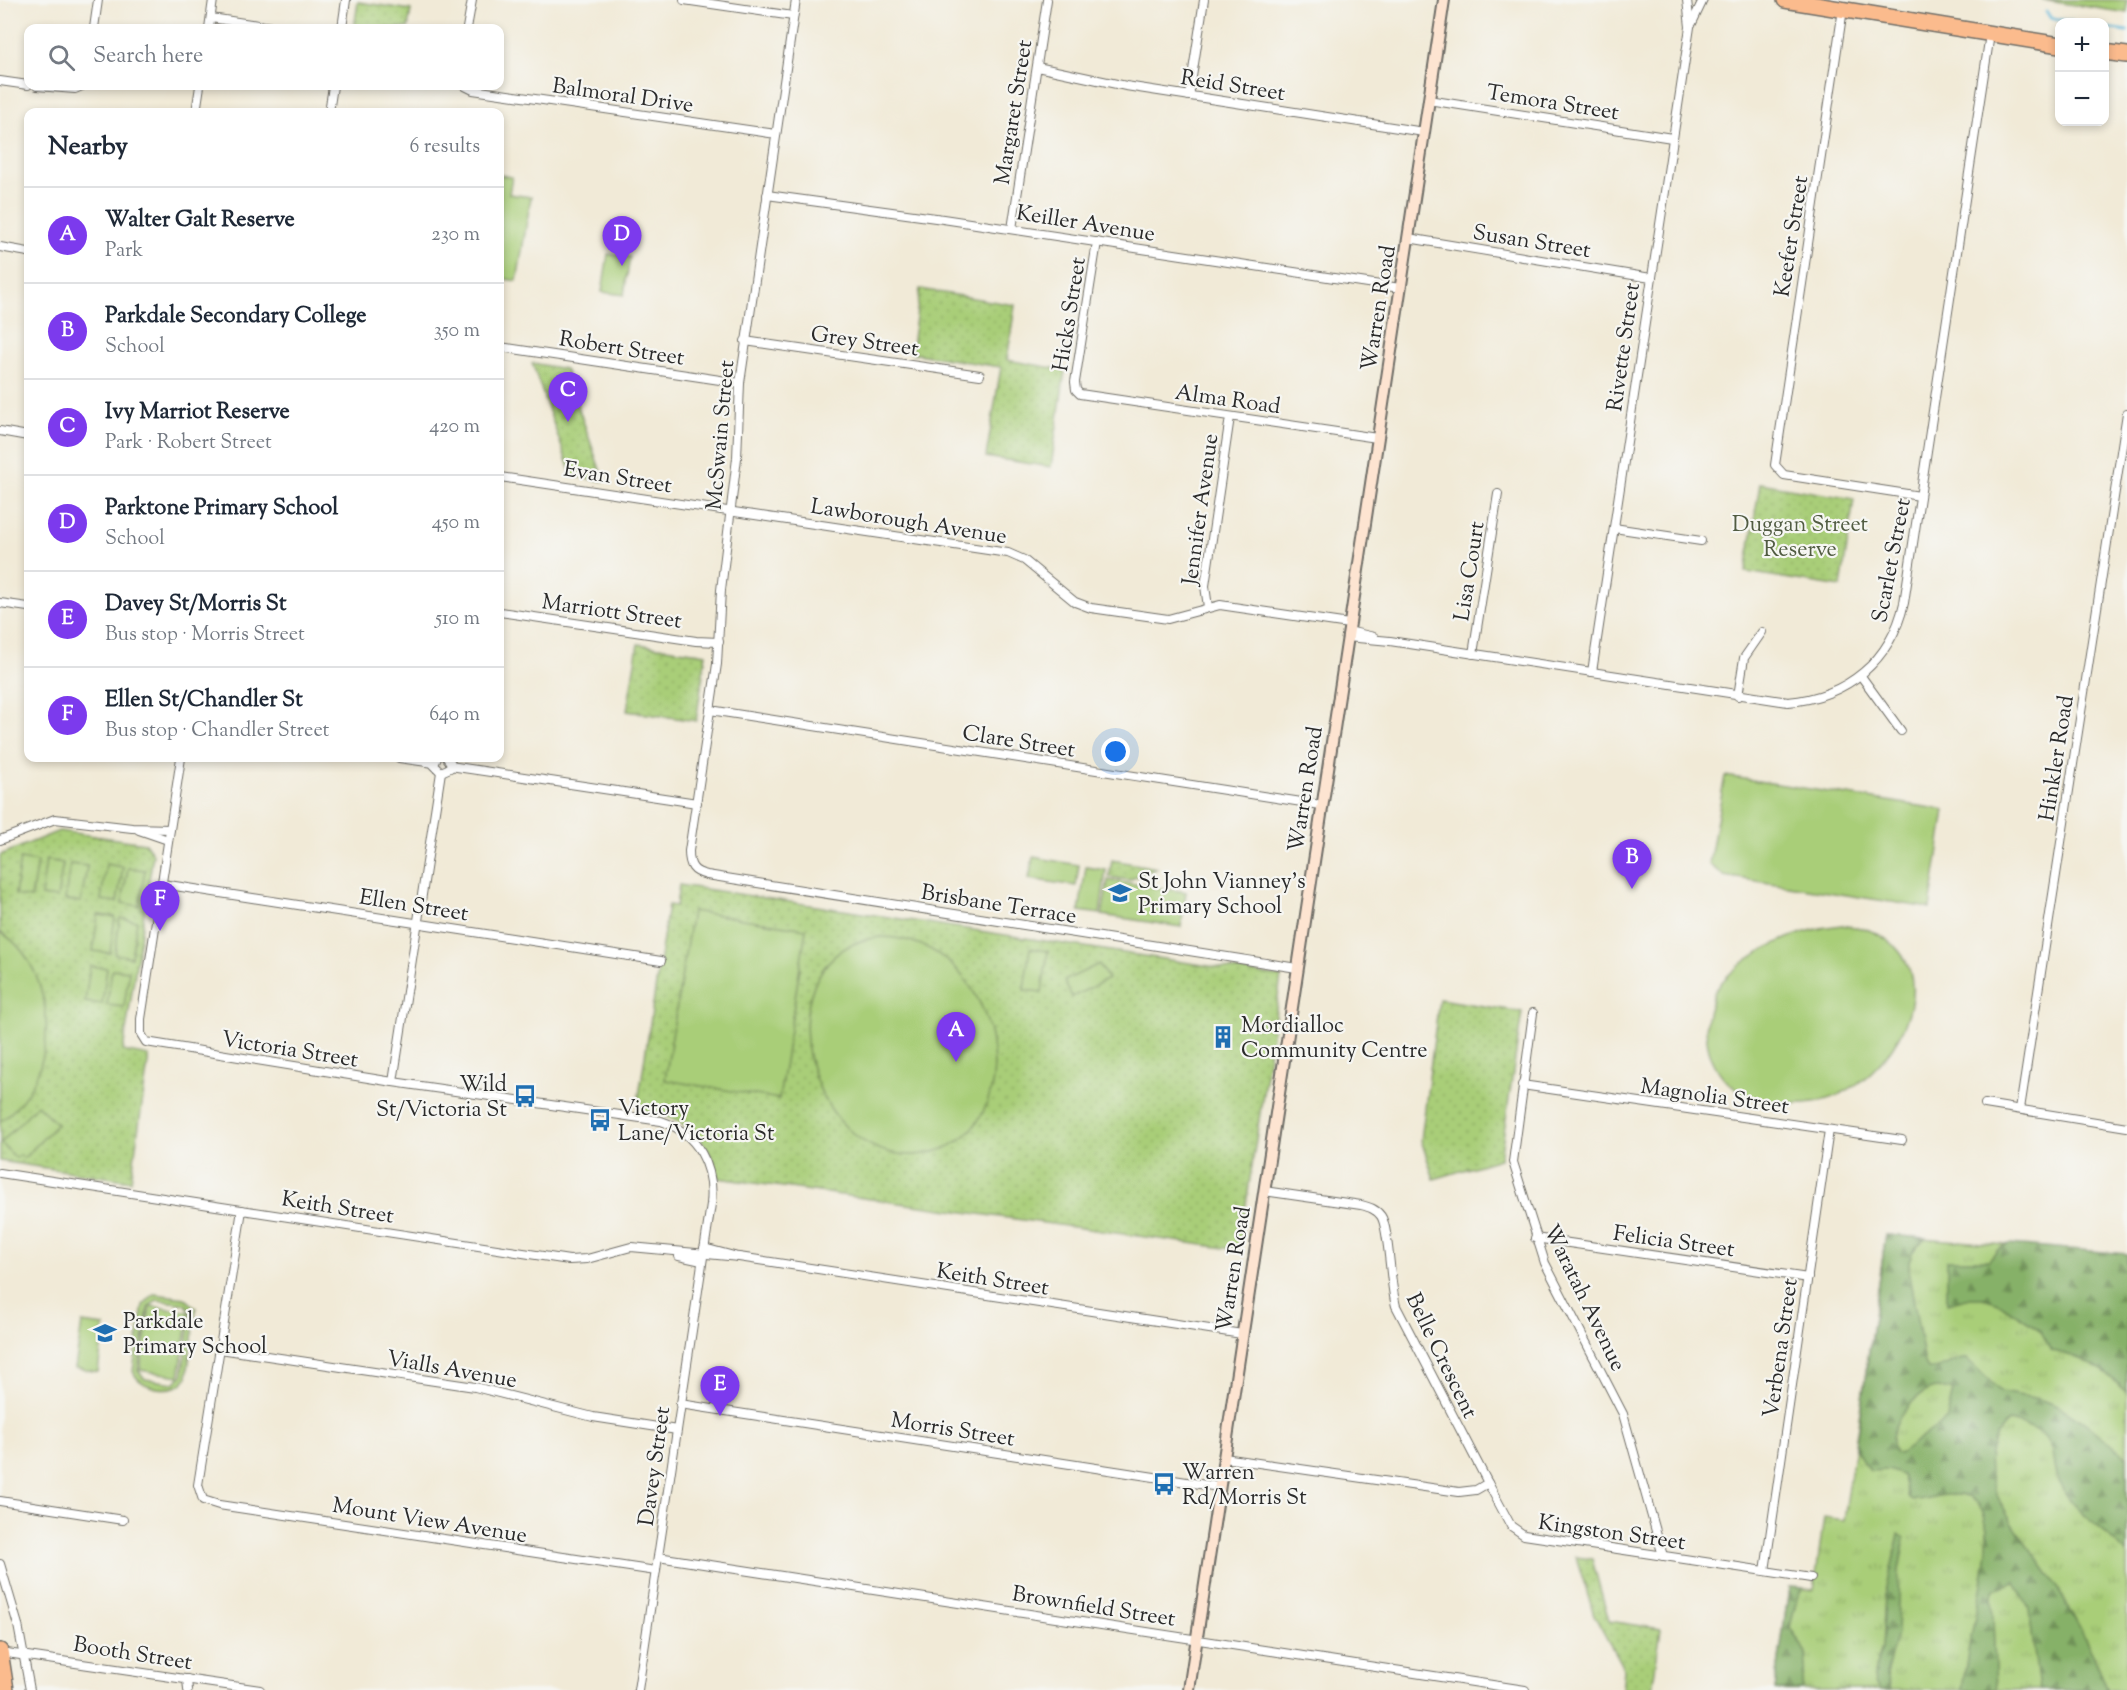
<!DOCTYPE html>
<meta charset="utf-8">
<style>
body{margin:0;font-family:"Sorts Mill Goudy",serif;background:#f6f6f7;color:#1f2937}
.controls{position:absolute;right:18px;top:18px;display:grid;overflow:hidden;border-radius:12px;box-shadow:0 3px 9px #0003}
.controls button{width:54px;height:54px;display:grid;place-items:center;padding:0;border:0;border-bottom:2px solid #e0e1e3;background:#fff;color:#1f2937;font:30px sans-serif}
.you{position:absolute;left:1116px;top:752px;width:21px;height:21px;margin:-15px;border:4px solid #fff;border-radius:50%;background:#1a73e8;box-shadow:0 0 0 9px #1a73e833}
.badge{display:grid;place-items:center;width:39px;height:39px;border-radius:50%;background:#7c3aed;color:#fff;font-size:20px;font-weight:700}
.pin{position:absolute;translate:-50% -50px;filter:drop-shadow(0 2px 3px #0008)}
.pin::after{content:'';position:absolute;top:32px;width:21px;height:18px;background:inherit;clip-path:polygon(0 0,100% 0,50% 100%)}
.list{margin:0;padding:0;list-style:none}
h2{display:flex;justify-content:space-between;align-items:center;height:78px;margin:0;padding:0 24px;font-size:26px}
h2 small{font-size:20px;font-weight:400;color:#747a83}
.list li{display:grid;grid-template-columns:39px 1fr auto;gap:18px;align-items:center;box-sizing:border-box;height:96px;padding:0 24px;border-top:2px solid #e0e1e3}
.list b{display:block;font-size:22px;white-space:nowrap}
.list p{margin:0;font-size:20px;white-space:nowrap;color:#747a83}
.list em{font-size:20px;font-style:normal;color:#747a83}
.icon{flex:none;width:33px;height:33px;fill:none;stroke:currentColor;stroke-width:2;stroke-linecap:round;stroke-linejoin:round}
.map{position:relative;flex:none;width:2127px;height:1690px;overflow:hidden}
.search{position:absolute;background:#fff;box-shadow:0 3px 9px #0003;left:24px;top:24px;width:480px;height:66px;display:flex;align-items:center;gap:15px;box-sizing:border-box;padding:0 21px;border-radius:12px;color:#747a83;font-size:22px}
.panel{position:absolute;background:#fff;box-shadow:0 3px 9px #0003;left:24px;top:108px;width:480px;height:654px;border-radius:12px}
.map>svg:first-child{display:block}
</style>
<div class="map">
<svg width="2127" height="1690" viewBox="0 0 2127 1690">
<defs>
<pattern id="grass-tufts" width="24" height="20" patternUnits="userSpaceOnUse" patternTransform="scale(1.5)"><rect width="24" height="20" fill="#a9ce78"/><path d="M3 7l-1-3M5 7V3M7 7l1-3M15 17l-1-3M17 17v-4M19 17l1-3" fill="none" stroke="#92b168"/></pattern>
<pattern id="forest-firs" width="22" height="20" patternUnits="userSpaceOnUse" patternTransform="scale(1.5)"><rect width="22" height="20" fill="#86b168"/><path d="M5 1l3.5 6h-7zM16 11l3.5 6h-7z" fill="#6e9056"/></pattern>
<pattern id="park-dots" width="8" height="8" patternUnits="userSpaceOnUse" patternTransform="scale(1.5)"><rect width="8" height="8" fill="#a9ce78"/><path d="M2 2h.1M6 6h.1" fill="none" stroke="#92b168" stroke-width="1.8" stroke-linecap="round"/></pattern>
</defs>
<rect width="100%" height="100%" fill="#f6f6f2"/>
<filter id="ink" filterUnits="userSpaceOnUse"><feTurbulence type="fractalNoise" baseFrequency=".0167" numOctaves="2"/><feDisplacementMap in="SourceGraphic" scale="12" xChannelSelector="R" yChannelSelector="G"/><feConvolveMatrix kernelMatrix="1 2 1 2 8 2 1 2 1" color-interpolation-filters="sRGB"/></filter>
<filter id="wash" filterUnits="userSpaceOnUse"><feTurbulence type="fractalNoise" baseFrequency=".008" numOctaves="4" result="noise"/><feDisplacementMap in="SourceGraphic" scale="24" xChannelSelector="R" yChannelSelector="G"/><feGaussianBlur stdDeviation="1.35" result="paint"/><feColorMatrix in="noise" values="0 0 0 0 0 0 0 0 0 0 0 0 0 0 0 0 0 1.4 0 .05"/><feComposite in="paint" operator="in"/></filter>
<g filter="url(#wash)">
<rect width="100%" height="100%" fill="#f1ead7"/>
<g fill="url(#grass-tufts)" stroke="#6a7c52" stroke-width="1.5">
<polygon points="2042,0 2127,0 2127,13"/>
<polygon points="1886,1235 2127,1255 2127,1690 1775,1690 1789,1587 1814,1590 1824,1517 1844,1520"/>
</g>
<g fill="url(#forest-firs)" stroke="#586e4a" stroke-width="1.5" fill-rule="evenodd">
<path d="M1886,1235l39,3 -12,13 -4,10v14l16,89 3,5c13,2 24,-11 39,-10l34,33 38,7 18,7 26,15 44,36v98c-18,-21 -42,-36 -59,-58 -28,-37 7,-60 -59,-76 -6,3 -8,8 -12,14 -30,47 35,111 58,149 20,34 39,69 53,106h-69l-10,-81 -14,-27 -20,7 -3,8 4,93h-34c3,-20 6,-40 10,-59 5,-28 34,-121 -4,-134 -17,-6 -38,1 -55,4l-4,-2 -7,-24 -14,-5 -18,1 -15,-22zM1936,1388l17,2 -6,29 -48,35 -3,-1c-16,-21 20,-63 40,-65z"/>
<path d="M2009,1244l118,10v139c-19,-22 -46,-37 -75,-42l-12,-21 -41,-27 -15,-5h-14l-23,6v-44h42l8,-10z"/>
<polygon points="1899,1534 1905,1538 1899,1570 1897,1633 1886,1675 1890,1690 1881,1690 1875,1683 1873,1674 1882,1648 1885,1595"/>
<polygon points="1789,1587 1803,1588 1798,1595 1790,1627 1807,1654 1801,1690 1775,1690"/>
</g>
<g fill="url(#park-dots)" stroke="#6a7c52" stroke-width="1.5">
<polygon points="358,2 411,10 408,28 354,28"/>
<polygon points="920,289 1015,305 1007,360 1065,370 1051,467 986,457 1001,367 911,353"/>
<polygon points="532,363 565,369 604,481 572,476"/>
<polygon points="1760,483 1854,499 1841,587 1746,572"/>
<polygon points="638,644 706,654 696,721 627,711"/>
<polygon points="59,831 145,843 153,854 123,1051 149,1056 131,1181 0,1161 0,855"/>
<polygon points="1112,860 1157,868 1129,880 1109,877"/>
<path d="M679,885l602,92 -42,273 -521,-72c-9,-45 -39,-62 -81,-69l31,-204 8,1z"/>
<polygon points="1439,999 1522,1012 1500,1159 1434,1179 1421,1140"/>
<polygon points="1576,1557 1592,1559 1609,1621 1661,1629 1652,1690 1622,1690 1624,1670 1594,1615"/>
</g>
<g fill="#a9ce78" stroke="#6a7c52" stroke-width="1.5" fill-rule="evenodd">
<polygon points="500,175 512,177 509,194 531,197 517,281 500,278"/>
<polygon points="608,254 630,257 624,295 602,292"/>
<polygon points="1725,776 1945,810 1930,908 1724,876 1709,864"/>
<polygon points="1033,857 1079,865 1076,886 1029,879"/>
<polygon points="20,859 37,862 31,898 15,895"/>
<polygon points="46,860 63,863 57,898 41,896"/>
<polygon points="70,864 87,866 81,902 65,900"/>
<polygon points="106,864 123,867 117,902 101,900"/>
<polygon points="1086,867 1106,870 1100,914 1079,911"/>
<polygon points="128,868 145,870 139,906 122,903"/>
<polygon points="1108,880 1186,892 1181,927 1102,915"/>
<polygon points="692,911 806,929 779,1099 665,1080"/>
<polygon points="98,915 115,917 110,953 93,951"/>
<polygon points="120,918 137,921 131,957 115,954"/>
<path d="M1842,925c9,2 19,2 27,5 90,37 23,155 -49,171 -20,4 -38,3 -58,-1 -43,-8 -65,-54 -52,-94 2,-5 3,-13 6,-17 29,-37 81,-60 126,-64z"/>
<path d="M0,932c18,10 30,28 37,46 20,51 8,110 -37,144z"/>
<path d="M880,937c125,0 158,201 43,217 -121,16 -168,-203 -43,-217z"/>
<polygon points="1030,948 1048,951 1042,992 1024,990"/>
<polygon points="1099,964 1108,979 1072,997 1064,981"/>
<polygon points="90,966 107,968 102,1004 85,1002"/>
<polygon points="112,969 129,971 124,1007 107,1005"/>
<polygon points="37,1105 57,1124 24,1158 20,1155 16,1158 1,1143"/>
<path d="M154,1294l31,4 11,10 -9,69c-9,19 -48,13 -54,-6l10,-66zM157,1300l28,4 7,8 -10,63 -8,8 -29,-4 -7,-9 10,-62z"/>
<polygon points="150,1306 190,1312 179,1376 140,1370"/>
<polygon points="82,1323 104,1326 98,1372 75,1368"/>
</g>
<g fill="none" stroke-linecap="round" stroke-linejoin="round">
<g stroke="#5ab6d8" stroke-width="3">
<polyline points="2046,12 2051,18 2072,22"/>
<polyline points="2104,28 2127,31"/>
</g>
</g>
</g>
<g filter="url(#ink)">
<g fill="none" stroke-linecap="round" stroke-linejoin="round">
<g stroke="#706e67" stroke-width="10">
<g id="street">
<polyline points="684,0 793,16"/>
<path d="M796,0l-56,383 -3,75 -16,132 -4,74 -28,187c0,15 4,21 18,24l590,93"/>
<polyline points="1843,9 1775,465 1784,475 1920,496"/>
<polyline points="211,18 278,28"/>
<polyline points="1692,23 1703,0"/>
<polyline points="94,28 98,0"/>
<polyline points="209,28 213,0"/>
<polyline points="342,28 346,0"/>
<polyline points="467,28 472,0"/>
<polyline points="1037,67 1126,86 1424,132"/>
<polyline points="0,81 28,85"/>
<polyline points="37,86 75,89 82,86"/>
<polyline points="465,86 473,90 776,134"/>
<polyline points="1189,96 1204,0"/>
<polyline points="1428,100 1672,138"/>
<polyline points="196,112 200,86"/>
<polyline points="329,112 333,86"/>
<polyline points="767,195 943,219 1400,288"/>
<polyline points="1012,229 1047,0"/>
<polyline points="1408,238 1651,278"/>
<polyline points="1097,242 1075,382 1076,390 1080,394 1377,438"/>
<polyline points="0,247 28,252"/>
<polyline points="745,341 980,375"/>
<polyline points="500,347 740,383"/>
<polyline points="0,431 28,436"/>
<polyline points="500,477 1008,553 1024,560 1075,602 1091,608 1168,619 1220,605 1349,624"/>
<polyline points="1614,528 1701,541"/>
<polyline points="0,603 28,607"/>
<polyline points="1208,607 1205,586 1230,417"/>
<polyline points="500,612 696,641 719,642"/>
<polyline points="1348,631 1374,637"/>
<path d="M1347,637l43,4 398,61c59,-5 103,-41 116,-99l86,-569"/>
<polyline points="1473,654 1498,494"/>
<polyline points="1592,672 1690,27 1687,0"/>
<polyline points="1861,676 1901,731"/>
<polyline points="1738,696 1744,658 1762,632"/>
<polyline points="710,710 1321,805"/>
<path d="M181,758l-40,261v15l5,8 247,40 268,39c37,12 54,46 50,83l-73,486"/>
<polyline points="399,758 434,763"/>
<polyline points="437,758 434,765 441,772 450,768 451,763 447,758"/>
<polyline points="450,766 697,803"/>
<polyline points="139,830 168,840"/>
<polyline points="0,840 55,819 132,828 170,829"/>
<polyline points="162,884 661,961"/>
<polyline points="1533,1013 1513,1162 1545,1263 1623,1414 1663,1556"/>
<polyline points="393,1082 441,772"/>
<polyline points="1522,1085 1902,1140"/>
<polyline points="1985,1104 2127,1127"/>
<polyline points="2020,1109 2127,413"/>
<polyline points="0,1173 569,1260 587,1259 631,1247 739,1257 1242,1334"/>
<path d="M1264,1191l97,14c8,2 15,4 20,11 8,11 9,69 15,90l92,177"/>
<polyline points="242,1210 198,1485 203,1500 219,1505 656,1571"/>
<polyline points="1535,1238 1808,1278"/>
<polyline points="704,1248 734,1256"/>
<polyline points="679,1256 702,1261"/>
<polyline points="220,1349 475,1387 593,1417 677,1430"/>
<polyline points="680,1404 1219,1487"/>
<polyline points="1224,1458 1459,1492 1476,1490 1488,1483 1511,1526 1524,1535 1811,1578"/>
<polyline points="0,1501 123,1520"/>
<polyline points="658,1557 1525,1690"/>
<polyline points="0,1564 18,1625 30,1690"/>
<polyline points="1765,1571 1829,1130"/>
<polyline points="0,1652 260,1690"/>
<polyline points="187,1679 188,1690"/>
</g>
</g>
<g stroke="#706e67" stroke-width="14">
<polyline id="secondary" points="1189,1690 1444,0"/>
</g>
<g stroke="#706e67" stroke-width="18">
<g id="highway">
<polyline points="1785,0 2060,45"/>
<polyline points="2104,52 2127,55"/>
<polyline points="0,1651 6,1690"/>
</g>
</g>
<use href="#street" stroke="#fff" stroke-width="8"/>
<use href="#secondary" stroke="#fde4d1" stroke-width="10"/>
<use href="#highway" stroke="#fbbb8d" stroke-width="15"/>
</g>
</g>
<defs>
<g id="school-bare" transform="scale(1.8)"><path d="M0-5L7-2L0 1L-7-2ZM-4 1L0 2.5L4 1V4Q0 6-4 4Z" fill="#1f6fb2" stroke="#f6f6f2" stroke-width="2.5" paint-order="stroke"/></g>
<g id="building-bare" transform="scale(1.8)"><path d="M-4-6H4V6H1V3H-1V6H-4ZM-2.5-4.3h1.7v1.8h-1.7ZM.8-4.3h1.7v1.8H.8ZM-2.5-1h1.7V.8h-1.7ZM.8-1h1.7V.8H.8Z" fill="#1f6fb2" stroke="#f6f6f2" stroke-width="2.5" paint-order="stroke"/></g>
<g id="bus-bare" transform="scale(1.8)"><path d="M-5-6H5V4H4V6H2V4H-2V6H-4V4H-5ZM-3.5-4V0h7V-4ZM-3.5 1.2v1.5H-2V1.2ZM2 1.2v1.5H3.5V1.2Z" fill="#1f6fb2" stroke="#f6f6f2" stroke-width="2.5" paint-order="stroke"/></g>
</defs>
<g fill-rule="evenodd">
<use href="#school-bare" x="1120" y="893"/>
<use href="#building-bare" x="1223" y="1037"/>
<use href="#bus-bare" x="525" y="1096"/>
<use href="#bus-bare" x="600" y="1120"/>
<use href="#school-bare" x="105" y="1333"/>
<use href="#bus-bare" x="1164" y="1484"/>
</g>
<g text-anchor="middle" stroke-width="4.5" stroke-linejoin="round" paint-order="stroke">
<g font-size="22" fill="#2b2b2b" stroke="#f6f6f2">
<text transform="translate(1233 84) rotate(9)" y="8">Reid Street</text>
<text transform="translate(623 94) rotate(8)" y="8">Balmoral Drive</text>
<text transform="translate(1553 101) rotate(9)" y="8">Temora Street</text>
<text transform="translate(1012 112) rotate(-81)" y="8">Margaret Street</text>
<text transform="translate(1086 222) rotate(9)" y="8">Keiller Avenue</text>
<text transform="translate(1790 236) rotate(-81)" y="8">Keefer Street</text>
<text transform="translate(1532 240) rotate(9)" y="8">Susan Street</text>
<text transform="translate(1377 308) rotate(-81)" y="8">Warren Road</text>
<text transform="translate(1068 314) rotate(-81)" y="8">Hicks Street</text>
<text transform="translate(865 340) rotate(8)" y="8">Grey Street</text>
<text transform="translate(622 347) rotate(9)" y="8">Robert Street</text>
<text transform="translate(1622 347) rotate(-82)" y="8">Rivette Street</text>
<text transform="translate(1228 398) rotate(8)" y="8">Alma Road</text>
<text transform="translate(719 435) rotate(-85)" y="8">McSwain Street</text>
<text transform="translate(618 476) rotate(9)" y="8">Evan Street</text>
<text transform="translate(1199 509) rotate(-82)" y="8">Jennifer Avenue</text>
<text transform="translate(909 520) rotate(9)" y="8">Lawborough Avenue</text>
<text transform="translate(1890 560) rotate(-79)" y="8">Scarlet Street</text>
<text transform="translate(1468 571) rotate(-81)" y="8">Lisa Court</text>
<text transform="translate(612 610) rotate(8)" y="8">Marriott Street</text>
<text transform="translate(1019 740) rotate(9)" y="8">Clare Street</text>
<text transform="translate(2055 758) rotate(-81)" y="8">Hinkler Road</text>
<text transform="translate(1304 789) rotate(-81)" y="8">Warren Road</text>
<text transform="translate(999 903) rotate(9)" y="8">Brisbane Terrace</text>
<text transform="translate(414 904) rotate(9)" y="8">Ellen Street</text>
<text transform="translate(290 1048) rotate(9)" y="8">Victoria Street</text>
<text transform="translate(1715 1095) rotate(8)" y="8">Magnolia Street</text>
<text transform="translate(338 1206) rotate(9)" y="8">Keith Street</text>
<text transform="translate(1674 1240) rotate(8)" y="8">Felicia Street</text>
<text transform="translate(1232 1269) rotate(-81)" y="8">Warren Road</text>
<text transform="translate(993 1278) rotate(9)" y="8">Keith Street</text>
<text transform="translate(1586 1297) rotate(64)" y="8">Waratah Avenue</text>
<text transform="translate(1779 1348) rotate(-82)" y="8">Verbena Street</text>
<text transform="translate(1443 1355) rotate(64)" y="8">Belle Crescent</text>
<text transform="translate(452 1368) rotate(10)" y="8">Vialls Avenue</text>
<text transform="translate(953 1428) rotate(9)" y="8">Morris Street</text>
<text transform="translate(653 1466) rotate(-82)" y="8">Davey Street</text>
<text transform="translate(430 1519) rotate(9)" y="8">Mount View Avenue</text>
<text transform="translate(1612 1531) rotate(8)" y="8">Kingston Street</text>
<text transform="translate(1094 1605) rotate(9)" y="8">Brownfield Street</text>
<text transform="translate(133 1652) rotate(9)" y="8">Booth Street</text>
</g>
<g font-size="22" fill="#515c42" stroke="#f6f6f2">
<text x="1800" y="531">Duggan Street<tspan x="1800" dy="25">Reserve</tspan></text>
</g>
<g font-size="22" fill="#2b2b2b" stroke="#f6f6f2" text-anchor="start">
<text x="1138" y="888">St John Vianney's<tspan x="1138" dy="25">Primary School</tspan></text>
<text x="1241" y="1032">Mordialloc<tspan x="1241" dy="25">Community Centre</tspan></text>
<text x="507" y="1091" text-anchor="end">Wild<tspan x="507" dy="25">St/Victoria St</tspan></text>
<text x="618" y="1115">Victory<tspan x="618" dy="25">Lane/Victoria St</tspan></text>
<text x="123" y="1328">Parkdale<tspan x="123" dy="25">Primary School</tspan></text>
<text x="1182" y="1479">Warren<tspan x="1182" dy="25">Rd/Morris St</tspan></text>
</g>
</g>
</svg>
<div class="controls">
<button>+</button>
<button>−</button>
</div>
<div class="you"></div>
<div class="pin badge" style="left:956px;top:1062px">A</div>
<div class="pin badge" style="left:1632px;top:889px">B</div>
<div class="pin badge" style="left:568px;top:422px">C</div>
<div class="pin badge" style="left:622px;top:266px">D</div>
<div class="pin badge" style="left:720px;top:1416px">E</div>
<div class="pin badge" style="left:160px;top:931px">F</div>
<div class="search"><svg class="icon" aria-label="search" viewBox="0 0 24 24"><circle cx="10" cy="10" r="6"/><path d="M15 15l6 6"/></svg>Search here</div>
<section class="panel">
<h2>Nearby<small>6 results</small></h2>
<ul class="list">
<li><span class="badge">A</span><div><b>Walter Galt Reserve</b><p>Park</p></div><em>230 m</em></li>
<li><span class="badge">B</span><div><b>Parkdale Secondary College</b><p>School</p></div><em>350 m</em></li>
<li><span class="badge">C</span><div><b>Ivy Marriot Reserve</b><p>Park · Robert Street</p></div><em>420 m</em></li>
<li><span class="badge">D</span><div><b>Parktone Primary School</b><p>School</p></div><em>450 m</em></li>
<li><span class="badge">E</span><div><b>Davey St/Morris St</b><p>Bus stop · Morris Street</p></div><em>510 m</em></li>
<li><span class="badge">F</span><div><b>Ellen St/Chandler St</b><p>Bus stop · Chandler Street</p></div><em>640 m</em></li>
</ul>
</section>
</div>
